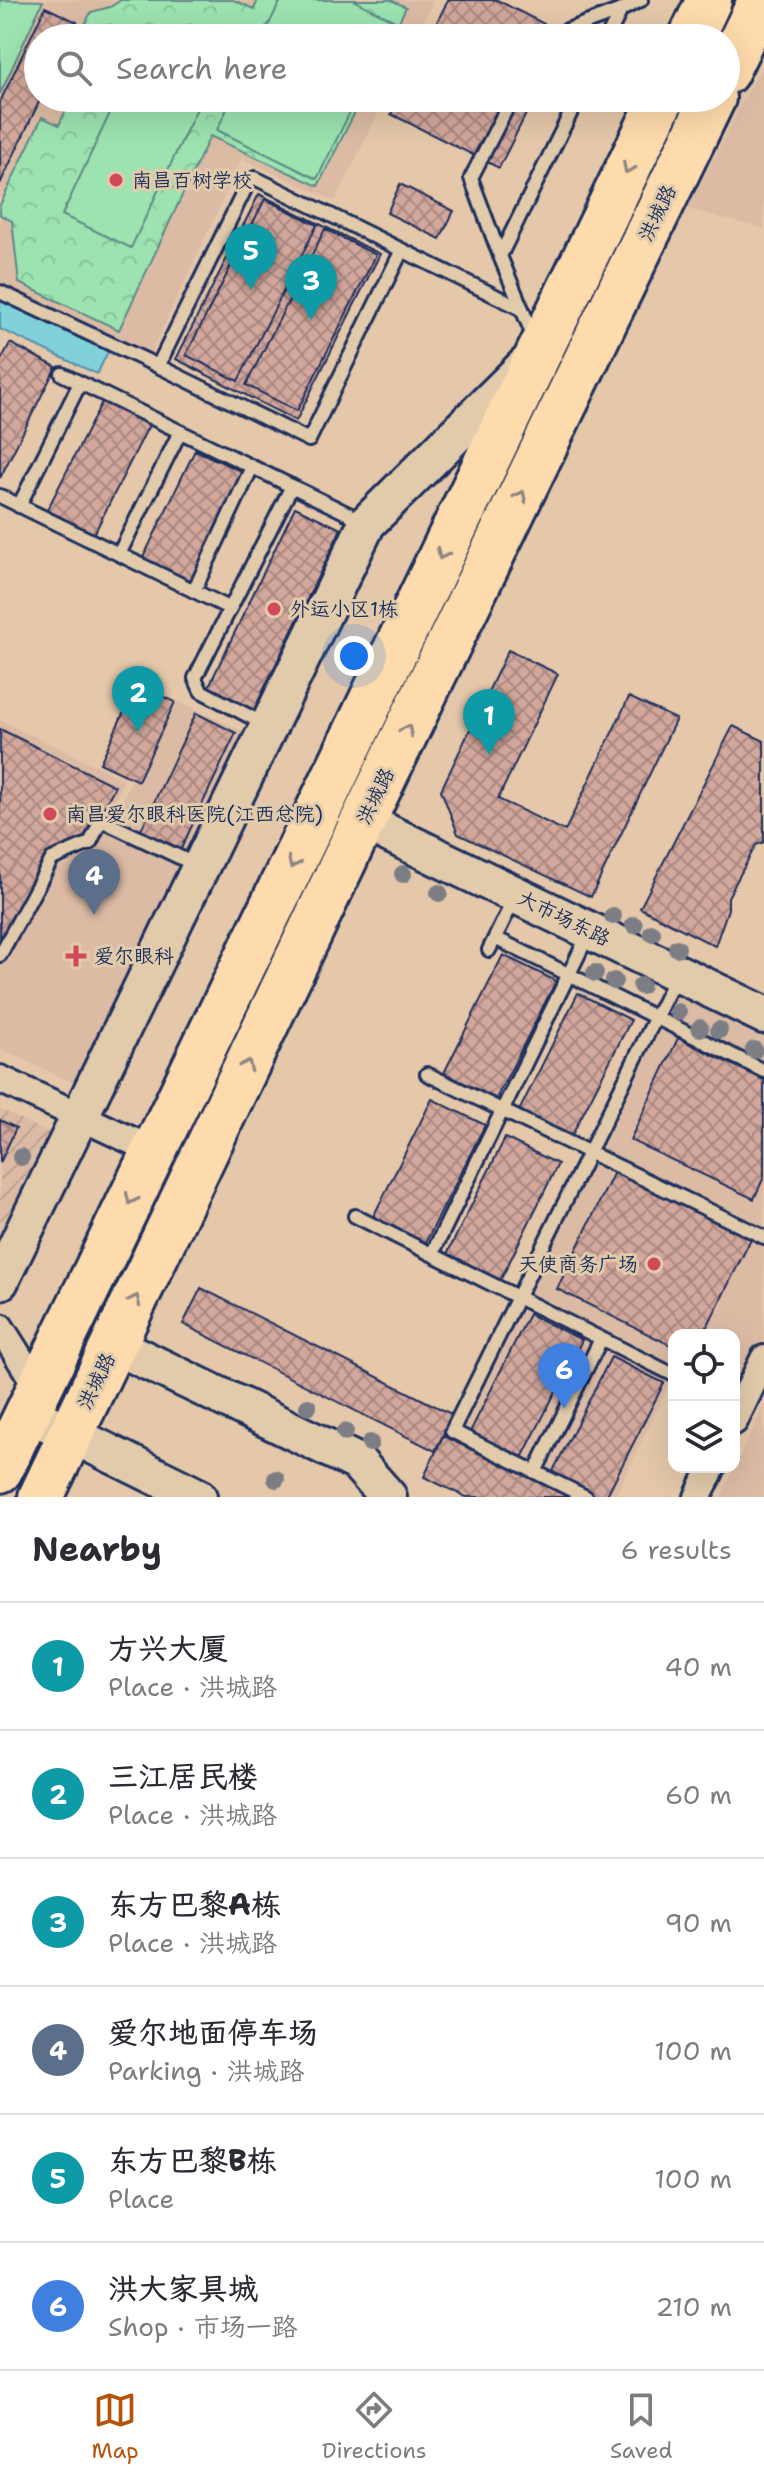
<!DOCTYPE html>
<meta charset="utf-8">
<style>
body{margin:0;font-family:"Shantell Sans","LXGW WenKai TC",sans-serif;background:#f7f7f7;color:#2b2b33}
.controls{position:absolute;right:24px;bottom:24px;display:grid;overflow:hidden;border-radius:16px;box-shadow:0 8px 32px #0002}
.controls button{width:72px;height:72px;display:grid;place-items:center;padding:0;border:0;border-bottom:2px solid #e1e1e2;background:#fff;color:#2b2b33;font:40px sans-serif}
.you{position:absolute;left:354px;top:656px;width:28px;height:28px;margin:-20px;border:6px solid #fff;border-radius:50%;background:#1a73e8;box-shadow:0 0 0 12px #1a73e833}
.badge{display:grid;place-items:center;width:52px;height:52px;border-radius:50%;background:#b45309;color:#fff;font-size:26px;font-weight:700}
.pin{position:absolute;translate:-50% -66px;filter:drop-shadow(0 2px 4px #0008)}
.pin::after{content:'';position:absolute;top:42px;width:28px;height:24px;background:inherit;clip-path:polygon(0 0,100% 0,50% 100%)}
.list{margin:0;padding:0;list-style:none}
h2{display:flex;justify-content:space-between;align-items:center;height:104px;margin:0;padding:0 32px;font-size:34px}
h2 small{font-size:26px;font-weight:400;color:#7c7c81}
.list li{display:grid;grid-template-columns:52px 1fr auto;gap:24px;align-items:center;box-sizing:border-box;height:128px;padding:0 32px;border-top:2px solid #e1e1e2}
.list b{display:block;font-size:30px;white-space:nowrap}
.list p{margin:0;font-size:26px;white-space:nowrap;color:#7c7c81}
.list em{font-size:26px;font-style:normal;color:#7c7c81}
.icon{flex:none;width:44px;height:44px;fill:none;stroke:currentColor;stroke-width:2;stroke-linecap:round;stroke-linejoin:round}
.map{position:relative;flex:none;width:764px;height:1497px;overflow:hidden}
.search{position:absolute;background:#fff;box-shadow:0 8px 32px #0002;left:24px;right:24px;top:24px;height:88px;display:flex;align-items:center;gap:20px;box-sizing:border-box;padding:0 28px;border-radius:44px;color:#7c7c81;font-size:30px}
.sheet{height:872px;background:#fff}
nav{display:flex;justify-content:space-around;align-items:center;box-sizing:border-box;height:112px;border-top:2px solid #e1e1e2;background:#fff;font-size:22px;color:#7c7c81}
nav a{display:grid;justify-items:center;gap:4px}
nav .on{color:#b45309}
.map>svg:first-child{display:block}
</style>
<div class="map">
<svg width="764" height="1497" viewBox="0 0 764 1497">
<defs>
<pattern id="industrial-furrows" width="10" height="10" patternUnits="userSpaceOnUse" patternTransform="scale(2)"><rect width="10" height="10" fill="#dcbba5"/><path d="M-1 1l2-2M0 10L10 0M9 11l2-2" fill="none" stroke="#bca190"/></pattern>
<pattern id="park-crowns" width="20" height="18" patternUnits="userSpaceOnUse" patternTransform="scale(2)"><rect width="20" height="18" fill="#9ce3b0"/><path d="M2 6a3 3 0 1 1 6 0M12 15a3 3 0 1 1 6 0" fill="none" stroke="#86c39a"/></pattern>
<pattern id="building-cross-hatch" width="8" height="8" patternUnits="userSpaceOnUse" patternTransform="scale(2)"><rect width="8" height="8" fill="#d3a79b"/><path d="M0 0l8 8M0 8l8-8" fill="none" stroke="#aa8882"/></pattern>
</defs>
<rect width="100%" height="100%" fill="#e5c8aa"/>
<filter id="ink" filterUnits="userSpaceOnUse"><feTurbulence type="fractalNoise" baseFrequency=".0125" numOctaves="2"/><feDisplacementMap in="SourceGraphic" scale="16" xChannelSelector="R" yChannelSelector="G"/><feConvolveMatrix kernelMatrix="1 2 1 2 8 2 1 2 1" color-interpolation-filters="sRGB"/></filter>
<g filter="url(#ink)">
<g fill="#dcbba5">
<polygon points="0,0 434,0 415,38 38,38 38,98 386,98 335,201 242,159 148,360 0,291"/>
<polygon points="764,62 764,229 687,209"/>
<polygon points="137,682 249,734 191,857 113,821 131,780 99,764"/>
<polygon points="0,720 124,779 108,821 199,862 85,1088 0,1049"/>
<polygon points="679,988 764,1029 764,1230 601,1151"/>
<polygon points="592,1160 764,1243 764,1339 737,1394 734,1393 734,1335 674,1335 674,1364 528,1293"/>
<polygon points="520,1305 672,1379 615,1497 576,1497 456,1438"/>
<polygon points="764,1406 764,1497 721,1497"/>
</g>
<polygon fill="url(#industrial-furrows)" points="0,1109 49,1133 0,1238"/>
<g fill="url(#park-crowns)" stroke="#5c8987" stroke-width="2">
<polygon points="121,0 233,0 254,9 258,0 391,0 406,7 391,38 78,38 91,12 110,7"/>
<polygon points="72,98 362,98 318,186 210,136 119,330 19,283 12,221 0,215 0,205 42,117 59,125"/>
</g>
<g fill="#9ce3b0" stroke="#5c8987" stroke-width="2">
<polygon points="0,0 43,1 0,94"/>
<polygon points="281,0 353,0 395,21 386,38 262,38"/>
<polygon points="117,98 202,98 131,248 62,215"/>
<polygon points="232,98 357,98 317,179 217,130"/>
</g>
<polygon fill="#81d1db" stroke="#5890a9" stroke-width="2" points="0,299 109,350 97,374 0,329"/>
<g fill="url(#building-cross-hatch)" stroke="#1b2f5e" stroke-width="2">
<polygon points="448,0 497,0 566,35 565,38 429,38"/>
<polygon points="45,7 77,22 70,38 38,38 38,98 41,98 0,184 0,102"/>
<polygon points="399,98 534,98 499,168 391,114"/>
<polygon points="400,184 454,211 440,239 387,213"/>
<polygon points="259,194 380,254 296,421 176,359"/>
<polygon points="265,199 317,225 238,381 186,355"/>
<polygon points="325,229 376,255 297,411 246,385"/>
<polygon points="10,343 56,367 0,478 0,362"/>
<polygon points="104,398 151,421 91,540 44,516"/>
<polygon points="195,450 243,472 189,585 141,562"/>
<polygon points="295,507 341,529 253,712 207,690"/>
<polygon points="508,650 558,674 498,799 565,831 629,697 676,719 591,897 458,834 441,790"/>
<polygon points="137,684 175,702 138,781 100,763"/>
<polygon points="196,713 236,733 180,851 140,832"/>
<polygon points="733,726 764,741 764,842 756,845 728,897 728,909 715,946 640,908"/>
<polygon points="0,729 115,786 87,841 51,857 0,946"/>
<polygon points="503,955 556,981 496,1099 444,1073"/>
<polygon points="578,993 631,1020 571,1137 519,1111"/>
<polygon points="678,1038 764,1080 764,1177 754,1199 630,1140"/>
<polygon points="432,1099 485,1125 425,1244 373,1217"/>
<polygon points="0,1120 16,1128 0,1163"/>
<polygon points="505,1138 558,1164 499,1283 446,1256"/>
<polygon points="614,1172 751,1239 703,1335 674,1335 674,1347 557,1289"/>
<polygon points="201,1288 453,1415 435,1451 183,1324"/>
<polygon points="529,1314 582,1340 522,1458 470,1432"/>
<polygon points="611,1357 664,1383 606,1497 596,1497 551,1475"/>
<polygon points="443,1436 571,1497 466,1497 424,1477"/>
</g>
<g fill="none" stroke-linecap="round" stroke-linejoin="round">
<g stroke="#1b2f5e" stroke-width="18">
<g id="lane">
<polyline points="546,38 621,10"/>
<polyline points="607,38 621,10 641,0"/>
<path d="M402,250l-93,190 -151,-74 91,-185 6,-3c89,43 178,87 267,131"/>
<polyline points="500,256 471,178 512,98"/>
<polyline points="0,292 158,366"/>
<polyline points="534,338 500,256 578,98"/>
<polyline points="62,374 365,522"/>
<polyline points="0,496 229,608"/>
<polyline points="19,506 80,383"/>
<polyline points="119,554 180,432"/>
<polyline points="194,591 252,467"/>
<polyline points="266,725 201,691 195,678 292,486"/>
<polyline points="495,938 764,1071"/>
<polyline points="489,950 514,899"/>
<polyline points="0,955 52,859 90,843 101,820 196,865"/>
<polyline points="427,1074 764,1237"/>
<polyline points="355,1216 674,1375"/>
<polyline points="432,1254 589,933"/>
<polyline points="535,1472 601,1339"/>
<polyline points="586,1497 452,1431 676,976"/>
</g>
</g>
<g stroke="#1b2f5e" stroke-width="32">
<g id="street">
<polyline points="0,1079 154,1151"/>
<polyline points="0,1327 39,1389"/>
<polyline points="734,1421 764,1359"/>
<polyline points="698,1497 712,1467"/>
</g>
</g>
<g stroke="#1b2f5e" stroke-width="42">
<g id="secondary">
<polyline points="363,821 764,1015"/>
<polyline points="0,1281 367,523 526,365"/>
<polyline points="114,1345 357,1462 388,1497"/>
<polyline points="28,1413 198,1497"/>
</g>
</g>
<g stroke="#1b2f5e" stroke-width="50">
<g id="highway">
<polyline points="691,38 709,0"/>
<polyline points="726,72 761,0"/>
<polyline points="0,1470 662,98"/>
<polyline points="41,1497 363,821 713,98"/>
</g>
</g>
<use href="#lane" stroke="#e2cbab" stroke-width="12"/>
<use href="#street" stroke="#e2cbab" stroke-width="26"/>
<use href="#secondary" stroke="#e2cbab" stroke-width="36"/>
<use href="#highway" stroke="#fedbac" stroke-width="44"/>
</g>
<g fill="#7d7e85">
<circle cx="403" cy="874" r="9"/>
<circle cx="439" cy="893" r="9"/>
<circle cx="613" cy="916" r="9"/>
<circle cx="634" cy="925" r="9"/>
<circle cx="652" cy="933" r="9"/>
<circle cx="677" cy="948" r="9"/>
<circle cx="595" cy="973" r="9"/>
<circle cx="614" cy="981" r="9"/>
<circle cx="641" cy="986" r="9"/>
<circle cx="678" cy="1012" r="9"/>
<circle cx="700" cy="1028" r="9"/>
<circle cx="719" cy="1030" r="9"/>
<circle cx="754" cy="1050" r="9"/>
<circle cx="21" cy="1157" r="9"/>
<circle cx="308" cy="1407" r="9"/>
<circle cx="345" cy="1432" r="9"/>
<circle cx="370" cy="1443" r="9"/>
<circle cx="276" cy="1479" r="9"/>
</g>
<defs><path id="oneway-chevron" d="M-2-3.5L2.5 0L-2 3.5" fill="none" stroke-width="1.6" stroke-linecap="round" stroke-linejoin="round" transform="scale(2)"/></defs>
<g stroke="#8c8585">
<use href="#oneway-chevron" transform="translate(628 168) rotate(116)"/>
<use href="#oneway-chevron" transform="translate(521 496) rotate(-64)"/>
<use href="#oneway-chevron" transform="translate(442 554) rotate(116)"/>
<use href="#oneway-chevron" transform="translate(407 730) rotate(-64)"/>
<use href="#oneway-chevron" transform="translate(293 863) rotate(116)"/>
<use href="#oneway-chevron" transform="translate(247 1065) rotate(-65)"/>
<use href="#oneway-chevron" transform="translate(131 1199) rotate(116)"/>
<use href="#oneway-chevron" transform="translate(135 1300) rotate(-65)"/>
</g>
</g>
<g fill="#d1495b" stroke="#e2cbab" stroke-width="3">
<circle cx="116" cy="180" r="8"/>
<circle cx="274" cy="609" r="8"/>
<circle cx="50" cy="814" r="8"/>
<path d="M72 944h8v8h8v8h-8v8h-8v-8h-8v-8h8z"/>
<circle cx="654" cy="1264" r="8"/>
</g>
<g text-anchor="middle" stroke-width="6" stroke-linejoin="round" paint-order="stroke">
<g font-size="20" fill="#1b2f5e" stroke="#e2cbab" text-anchor="start">
<text x="132" y="187">南昌百树学校</text>
<text x="290" y="616">外运小区1栋</text>
<text x="66" y="821">南昌爱尔眼科医院(江西总院)</text>
<text x="94" y="963">爱尔眼科</text>
<text x="638" y="1271" text-anchor="end">天使商务广场</text>
</g>
<g font-size="20" fill="#1b2f5e" stroke="#e2cbab">
<text transform="translate(657 213) rotate(-64)" y="7">洪城路</text>
<text transform="translate(375 796) rotate(-64)" y="7">洪城路</text>
<text transform="translate(564 918) rotate(26)" y="7">大市场东路</text>
<text transform="translate(96 1381) rotate(-64)" y="7">洪城路</text>
</g>
</g>
</svg>
<div class="controls">
<button><svg class="icon" aria-label="locate" viewBox="0 0 24 24"><circle cx="12" cy="12" r="6"/><path d="M12 2v4M12 18v4M2 12h4M18 12h4"/></svg></button>
<button><svg class="icon" aria-label="layers" viewBox="0 0 24 24"><path d="M12 4l9 5-9 5-9-5zM3 14l9 5 9-5"/></svg></button>
</div>
<div class="you"></div>
<div class="pin badge" style="left:489px;top:755px;background:#0f9aa8">1</div>
<div class="pin badge" style="left:138px;top:732px;background:#0f9aa8">2</div>
<div class="pin badge" style="left:311px;top:320px;background:#0f9aa8">3</div>
<div class="pin badge" style="left:94px;top:915px;background:#5c6f8a">4</div>
<div class="pin badge" style="left:251px;top:290px;background:#0f9aa8">5</div>
<div class="pin badge" style="left:564px;top:1409px;background:#3f7fe0">6</div>
<div class="search"><svg class="icon" aria-label="search" viewBox="0 0 24 24"><circle cx="10" cy="10" r="6"/><path d="M15 15l6 6"/></svg>Search here</div>
</div>
<section class="sheet">
<h2>Nearby<small>6 results</small></h2>
<ul class="list">
<li><span class="badge" style="background:#0f9aa8">1</span><div><b>方兴大厦</b><p>Place · 洪城路</p></div><em>40 m</em></li>
<li><span class="badge" style="background:#0f9aa8">2</span><div><b>三江居民楼</b><p>Place · 洪城路</p></div><em>60 m</em></li>
<li><span class="badge" style="background:#0f9aa8">3</span><div><b>东方巴黎A栋</b><p>Place · 洪城路</p></div><em>90 m</em></li>
<li><span class="badge" style="background:#5c6f8a">4</span><div><b>爱尔地面停车场</b><p>Parking · 洪城路</p></div><em>100 m</em></li>
<li><span class="badge" style="background:#0f9aa8">5</span><div><b>东方巴黎B栋</b><p>Place</p></div><em>100 m</em></li>
<li><span class="badge" style="background:#3f7fe0">6</span><div><b>洪大家具城</b><p>Shop · 市场一路</p></div><em>210 m</em></li>
</ul>
</section>
<nav>
<a class="on"><svg class="icon" aria-label="map" viewBox="0 0 24 24"><path d="M3 6l6-2 6 2 6-2v14l-6 2-6-2-6 2zM9 4v14M15 6v14"/></svg>Map</a>
<a><svg class="icon" aria-label="directions" viewBox="0 0 24 24"><path d="M12 3l9 9-9 9-9-9zM9 14v-3h6M13 9l2 2-2 2"/></svg>Directions</a>
<a><svg class="icon" aria-label="saved" viewBox="0 0 24 24"><path d="M7 4h10v16l-5-4-5 4z"/></svg>Saved</a>
</nav>
